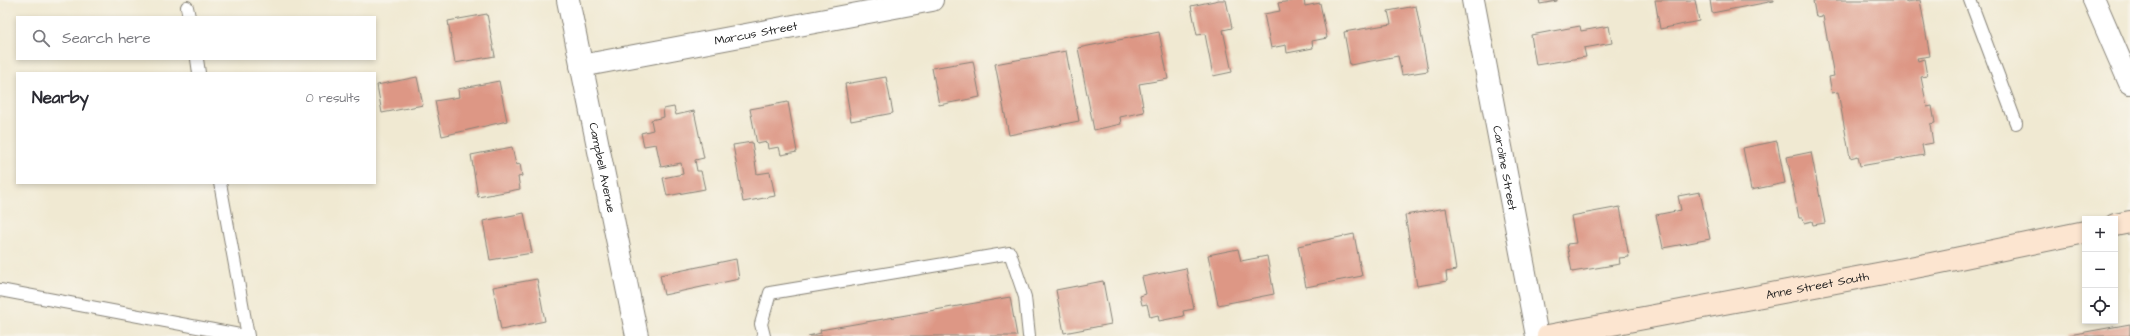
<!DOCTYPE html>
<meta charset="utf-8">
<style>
body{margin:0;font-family:"Architects Daughter",sans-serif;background:#f7f7f7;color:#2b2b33}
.controls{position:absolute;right:12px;bottom:12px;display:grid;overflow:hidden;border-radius:0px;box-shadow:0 2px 6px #0003}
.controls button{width:36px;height:36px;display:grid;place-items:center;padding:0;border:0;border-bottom:1px solid #e1e1e2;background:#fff;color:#2b2b33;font:20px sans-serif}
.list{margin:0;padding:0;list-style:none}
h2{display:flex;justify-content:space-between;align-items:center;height:52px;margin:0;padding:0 16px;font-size:17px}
h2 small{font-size:13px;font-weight:400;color:#7c7c81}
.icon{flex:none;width:22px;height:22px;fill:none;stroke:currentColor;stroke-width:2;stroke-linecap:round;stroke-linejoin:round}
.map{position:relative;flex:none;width:2130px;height:336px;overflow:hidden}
.search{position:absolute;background:#fff;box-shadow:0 2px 6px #0003;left:16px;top:16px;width:360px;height:44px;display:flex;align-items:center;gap:10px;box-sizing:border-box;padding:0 14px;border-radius:0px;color:#7c7c81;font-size:15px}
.panel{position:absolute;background:#fff;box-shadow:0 2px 6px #0003;left:16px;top:72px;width:360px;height:112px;border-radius:0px}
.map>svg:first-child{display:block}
</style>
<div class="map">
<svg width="2130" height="336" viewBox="0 0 2130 336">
<rect width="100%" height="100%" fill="#f7f3e8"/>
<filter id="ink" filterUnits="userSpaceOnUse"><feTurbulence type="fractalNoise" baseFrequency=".025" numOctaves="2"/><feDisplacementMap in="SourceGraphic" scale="8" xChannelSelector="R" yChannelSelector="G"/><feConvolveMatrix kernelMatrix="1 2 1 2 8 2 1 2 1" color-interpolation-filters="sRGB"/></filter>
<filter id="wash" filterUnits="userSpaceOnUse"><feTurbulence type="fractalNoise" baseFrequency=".012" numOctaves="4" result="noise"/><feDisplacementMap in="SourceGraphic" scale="16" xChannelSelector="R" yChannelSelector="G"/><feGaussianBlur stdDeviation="0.9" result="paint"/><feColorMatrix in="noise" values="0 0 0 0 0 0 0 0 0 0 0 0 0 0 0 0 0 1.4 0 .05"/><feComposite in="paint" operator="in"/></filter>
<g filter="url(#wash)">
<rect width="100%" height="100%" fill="#f0e9d2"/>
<g id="blocks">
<g fill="#dd9785">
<polygon points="1219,0 1226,0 1232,28 1223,30 1232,72 1213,76 1205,34 1197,35 1191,6"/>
<polygon points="1297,0 1304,0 1305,6 1320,3 1327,38 1312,41 1313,48 1287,53 1286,45 1271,48 1264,14 1280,11 1278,3"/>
<polygon points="1539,0 1557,0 1557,1 1540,4"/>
<polygon points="1655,0 1695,0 1699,21 1660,29"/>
<polygon points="1710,0 1774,0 1774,1 1712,13"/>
<polygon points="1819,0 1906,0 1906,2 1920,0 1930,56 1917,58 1918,61 1924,59 1927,76 1921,77 1927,107 1932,106 1935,123 1930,124 1933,143 1922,145 1924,155 1860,166 1858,156 1850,158 1838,92 1832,93 1829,77 1834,76 1823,16 1816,17 1813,1"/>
<polygon points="1416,6 1428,71 1402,75 1398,56 1350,65 1344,32 1391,24 1388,11"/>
<polygon points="487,14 495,56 455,63 448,21"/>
<polygon points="1580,26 1581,31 1609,26 1612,43 1584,48 1586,57 1536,65 1531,35"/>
<polygon points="1159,32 1168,79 1139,84 1144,112 1120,117 1121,124 1094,130 1078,48"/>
<polygon points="1066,51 1079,121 1009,135 995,64"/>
<polygon points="973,61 980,97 939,105 932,68"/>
<polygon points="417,77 423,105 382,113 377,85"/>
<polygon points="886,77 893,113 851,121 845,84"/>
<polygon points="499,81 507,121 442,136 435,101 459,97 458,89"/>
<polygon points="788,102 797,152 781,155 779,147 768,149 767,142 757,144 750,109"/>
<polygon points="674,107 676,115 694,111 704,158 695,160 697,171 701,171 705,189 667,196 663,178 683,174 681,163 661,167 656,144 644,146 641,133 653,130 651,120 664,117 663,109"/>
<polygon points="1777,141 1785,183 1751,190 1743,148"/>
<polygon points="752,142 757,174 770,172 775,196 743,202 733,145"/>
<polygon points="512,147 516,165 520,164 522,176 518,177 520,189 478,197 471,155"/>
<polygon points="1811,152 1825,223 1813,225 1812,221 1804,223 1803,218 1799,218 1787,157"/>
<polygon points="1700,192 1710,239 1663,248 1656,215 1681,210 1678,196"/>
<polygon points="1620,207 1629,257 1619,258 1620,264 1572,272 1567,244 1576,243 1571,216"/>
<polygon points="1446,208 1456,270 1446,272 1447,281 1417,286 1405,215"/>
<polygon points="524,213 532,253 490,260 483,221"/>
<polygon points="1354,234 1362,276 1306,287 1298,246"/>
<polygon points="1238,249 1241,261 1267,256 1274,294 1218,305 1208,255"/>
<polygon points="736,259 739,279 664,295 660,275"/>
<polygon points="1186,268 1194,309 1183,311 1184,316 1159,321 1158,315 1150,317 1147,304 1142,305 1140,296 1146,294 1142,277"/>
<polygon points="537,279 545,321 501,330 493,287"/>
<polygon points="1103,281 1111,324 1064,333 1056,290"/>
<polygon points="1010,297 1017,336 808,336 821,333 820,330"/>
<polygon points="2130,324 2130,336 2069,336 2069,335"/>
</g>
</g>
</g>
<g filter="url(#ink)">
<use href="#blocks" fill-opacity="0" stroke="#868277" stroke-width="1"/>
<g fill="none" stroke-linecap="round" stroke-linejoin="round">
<g stroke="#868277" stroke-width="14">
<g id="lane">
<polyline points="1970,0 2016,123"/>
<polyline points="187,7 189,17"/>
<polyline points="197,59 199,73"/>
<polyline points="220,183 248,336"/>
<polyline points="0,290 245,336"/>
<polyline points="764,336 761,324 770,293 1010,253 1025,297 1029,336"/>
</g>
</g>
<g stroke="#868277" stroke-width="24">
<g id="street">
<path id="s1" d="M568,0l69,336"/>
<path id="s2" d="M1473,0l64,336"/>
<polyline points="2094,0 2130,83"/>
<path id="s3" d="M581,66l351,-66"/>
</g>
</g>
<g stroke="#868277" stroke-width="24">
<g id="secondary">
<polyline points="2115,225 2130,222"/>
<path id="s4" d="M1548,336l383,-72 154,-32"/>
</g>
</g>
<use href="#lane" stroke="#fff" stroke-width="12"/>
<use href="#street" stroke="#fff" stroke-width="22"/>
<use href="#secondary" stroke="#fce5d0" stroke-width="22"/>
</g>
</g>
<g text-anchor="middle" stroke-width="4" stroke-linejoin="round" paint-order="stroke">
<g font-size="12" fill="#1c1c1c" stroke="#f7f3e8">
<text dy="4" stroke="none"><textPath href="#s3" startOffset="178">Marcus Street</textPath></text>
<text dy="4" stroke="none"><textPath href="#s1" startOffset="171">Campbell Avenue</textPath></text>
<text dy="4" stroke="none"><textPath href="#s2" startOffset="171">Caroline Street</textPath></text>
<text dy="4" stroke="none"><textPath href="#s4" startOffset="274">Anne Street South</textPath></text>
</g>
</g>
</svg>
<div class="controls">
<button>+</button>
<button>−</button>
<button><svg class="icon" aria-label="locate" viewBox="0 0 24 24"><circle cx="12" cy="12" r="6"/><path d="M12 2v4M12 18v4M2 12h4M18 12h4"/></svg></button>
</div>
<div class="search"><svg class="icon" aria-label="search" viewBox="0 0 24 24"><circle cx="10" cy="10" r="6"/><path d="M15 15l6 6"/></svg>Search here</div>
<section class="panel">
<h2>Nearby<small>0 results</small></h2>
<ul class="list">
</ul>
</section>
</div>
